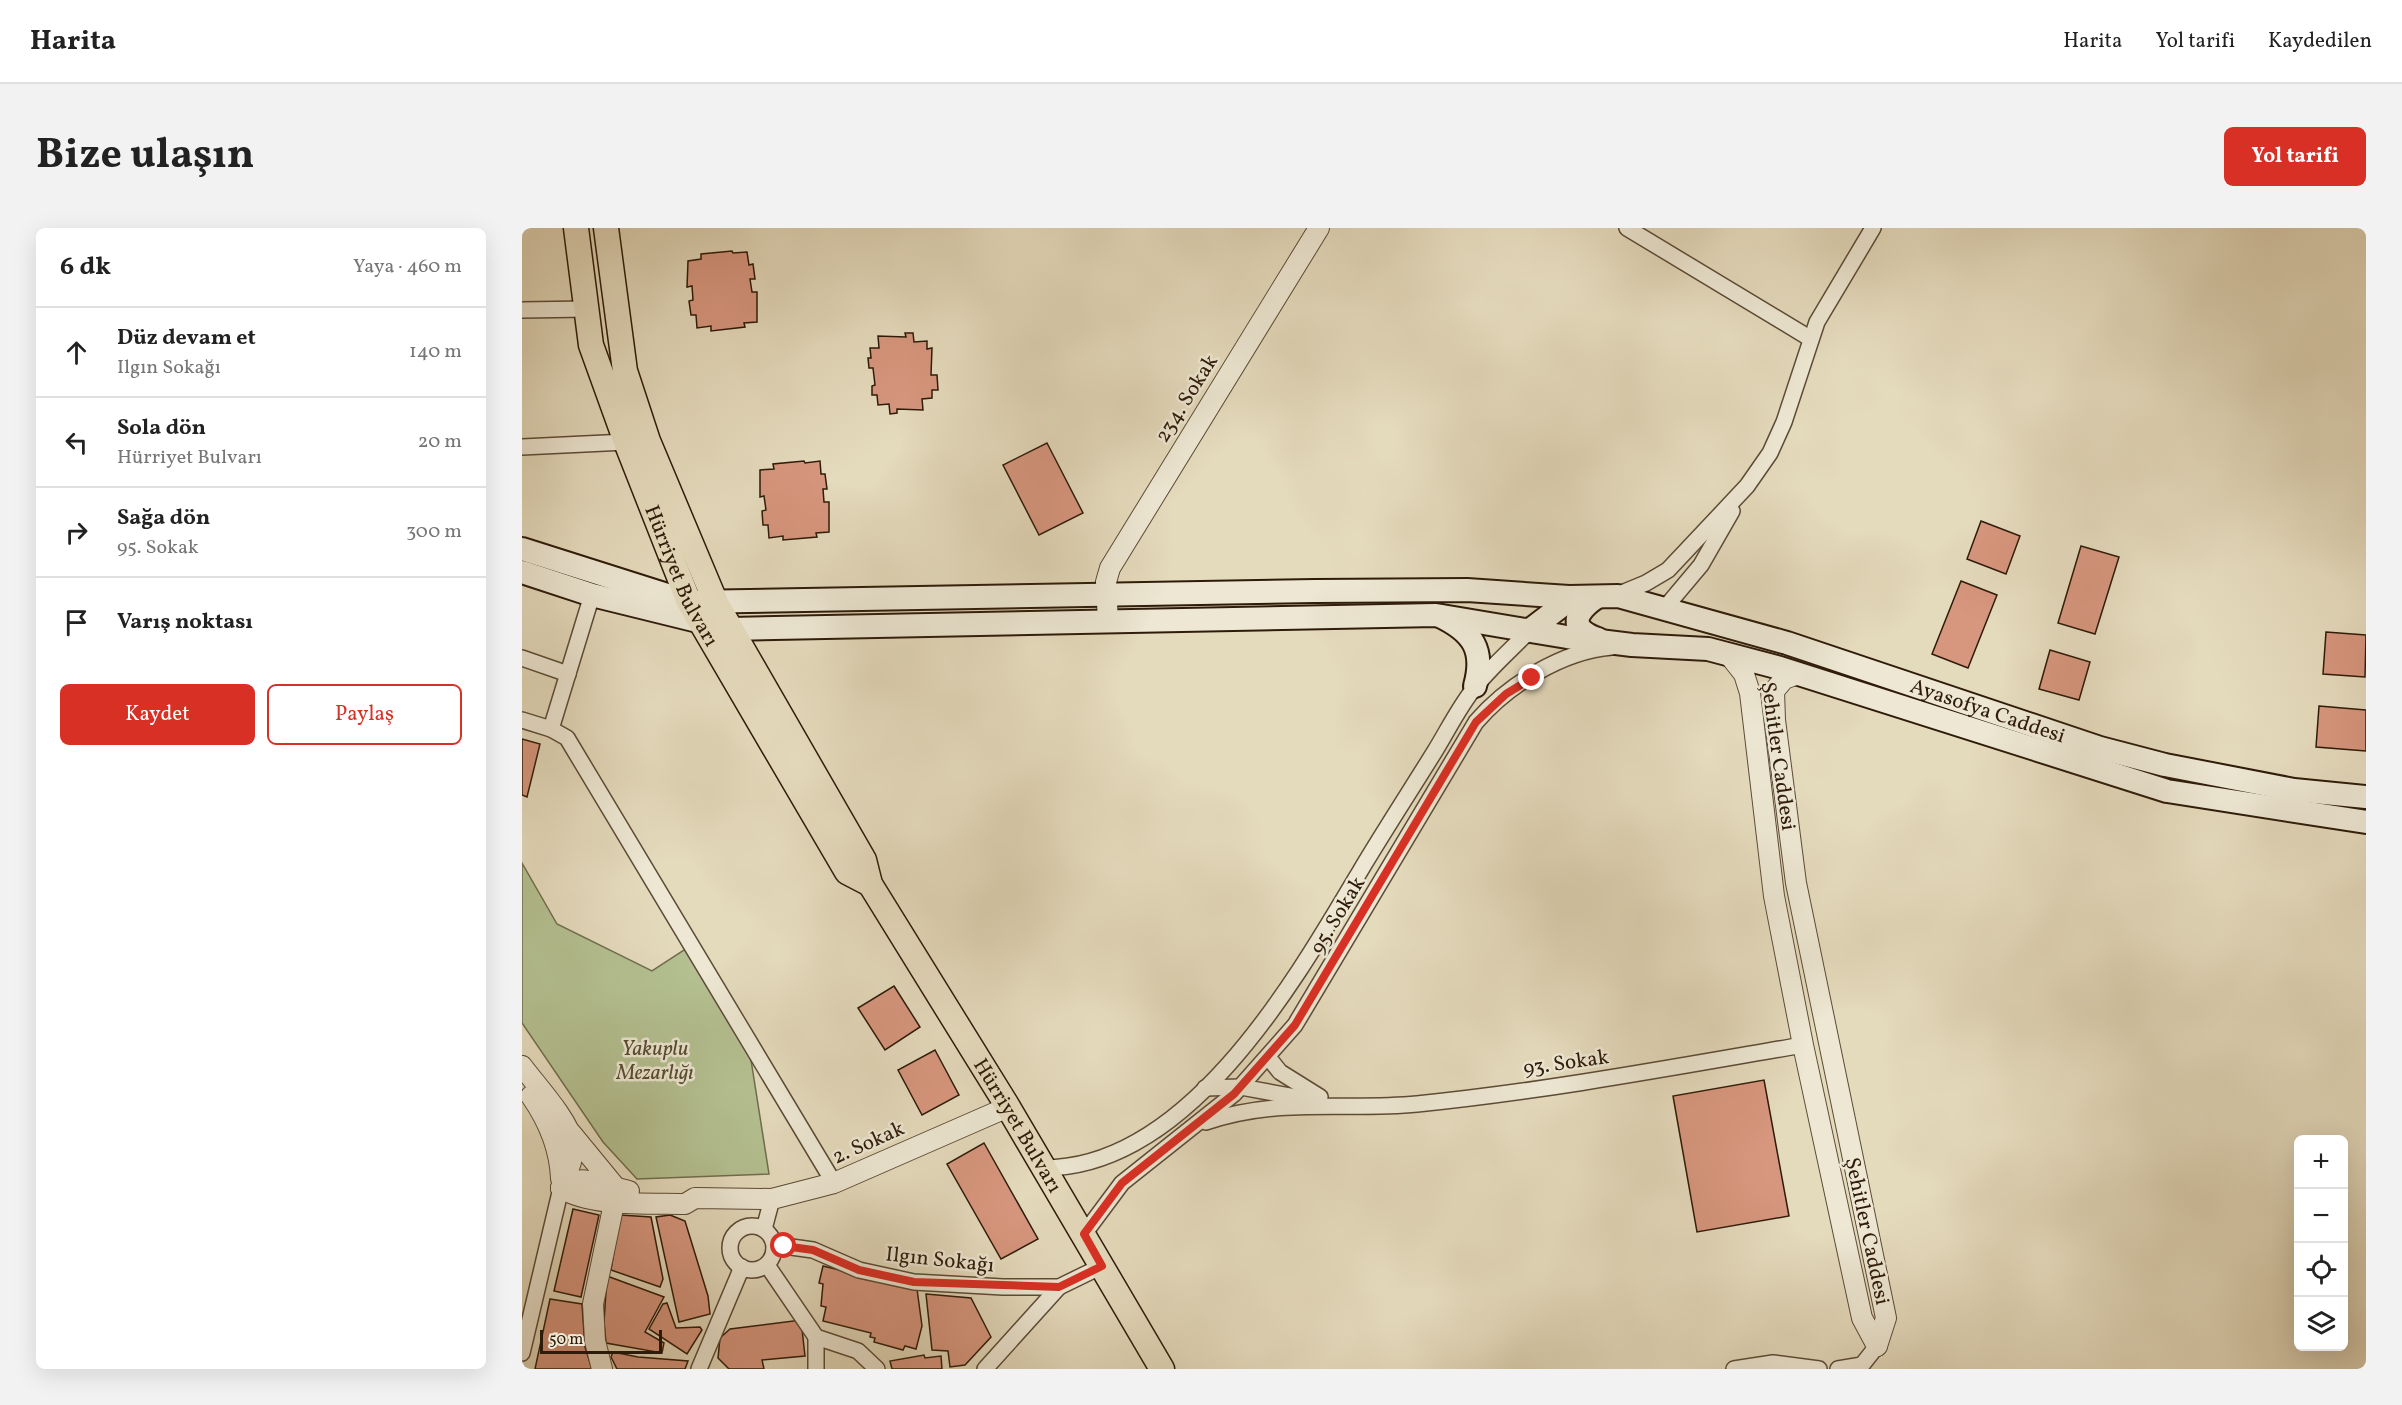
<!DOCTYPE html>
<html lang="tr">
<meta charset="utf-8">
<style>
body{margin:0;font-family:Vollkorn,serif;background:#f2f2f2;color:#222}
.controls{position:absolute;right:18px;bottom:18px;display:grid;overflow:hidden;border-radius:9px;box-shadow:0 6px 24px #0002}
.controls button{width:54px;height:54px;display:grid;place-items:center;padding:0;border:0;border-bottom:2px solid #e0e0e0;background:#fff;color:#222;font:30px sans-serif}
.scale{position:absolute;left:18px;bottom:15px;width:122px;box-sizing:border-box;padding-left:6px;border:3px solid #2e1b09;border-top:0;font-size:16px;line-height:21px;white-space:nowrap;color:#2e1b09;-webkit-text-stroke:4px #ede7d3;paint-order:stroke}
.stop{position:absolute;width:18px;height:18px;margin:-14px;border:4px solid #d93025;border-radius:50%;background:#fff}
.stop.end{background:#d93025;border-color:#fff;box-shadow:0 2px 6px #0008}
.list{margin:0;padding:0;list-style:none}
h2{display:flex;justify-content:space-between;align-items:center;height:78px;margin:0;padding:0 24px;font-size:26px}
h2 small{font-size:20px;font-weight:400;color:#767676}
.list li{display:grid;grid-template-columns:39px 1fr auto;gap:18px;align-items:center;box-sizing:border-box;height:90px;padding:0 24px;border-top:2px solid #e0e0e0}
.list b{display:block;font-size:22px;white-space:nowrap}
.list p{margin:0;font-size:20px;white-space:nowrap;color:#767676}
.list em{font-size:20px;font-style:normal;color:#767676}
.actions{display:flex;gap:12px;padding:18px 24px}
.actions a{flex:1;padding:14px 0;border:2px solid #d93025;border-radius:9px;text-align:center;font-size:21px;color:#d93025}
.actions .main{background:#d93025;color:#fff}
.icon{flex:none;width:33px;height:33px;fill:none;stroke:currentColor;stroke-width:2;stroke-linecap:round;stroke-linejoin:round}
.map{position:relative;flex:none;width:1844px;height:1141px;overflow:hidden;border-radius:9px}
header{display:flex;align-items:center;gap:36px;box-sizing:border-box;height:84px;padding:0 30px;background:#fff;border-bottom:2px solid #e0e0e0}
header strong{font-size:28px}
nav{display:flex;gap:33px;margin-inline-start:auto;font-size:21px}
.intro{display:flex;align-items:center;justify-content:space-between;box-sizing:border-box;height:144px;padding:0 36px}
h1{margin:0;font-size:42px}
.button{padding:15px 27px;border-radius:9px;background:#d93025;color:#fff;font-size:21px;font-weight:700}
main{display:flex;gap:36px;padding:0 36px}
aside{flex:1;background:#fff;border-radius:9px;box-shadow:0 6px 24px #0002}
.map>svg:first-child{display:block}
</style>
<header>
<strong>Harita</strong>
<nav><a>Harita</a><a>Yol tarifi</a><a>Kaydedilen</a></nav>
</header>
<div class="intro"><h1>Bize ulaşın</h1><a class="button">Yol tarifi</a></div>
<main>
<aside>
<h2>6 dk<small>Yaya · 460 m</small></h2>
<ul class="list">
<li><svg class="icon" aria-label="ahead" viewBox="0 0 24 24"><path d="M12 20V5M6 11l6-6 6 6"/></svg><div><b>Düz devam et</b><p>Ilgın Sokağı</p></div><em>140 m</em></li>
<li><svg class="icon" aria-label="left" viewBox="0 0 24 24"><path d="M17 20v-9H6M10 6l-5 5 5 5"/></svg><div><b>Sola dön</b><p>Hürriyet Bulvarı</p></div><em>20 m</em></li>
<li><svg class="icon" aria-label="right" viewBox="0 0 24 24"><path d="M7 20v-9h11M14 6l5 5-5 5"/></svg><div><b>Sağa dön</b><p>95. Sokak</p></div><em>300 m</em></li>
<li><svg class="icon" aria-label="arrive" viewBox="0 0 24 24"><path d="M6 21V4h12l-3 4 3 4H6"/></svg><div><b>Varış noktası</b></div></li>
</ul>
<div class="actions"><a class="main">Kaydet</a><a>Paylaş</a></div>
</aside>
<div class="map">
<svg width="1844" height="1141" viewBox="0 0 1844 1141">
<rect width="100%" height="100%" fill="#e4dabc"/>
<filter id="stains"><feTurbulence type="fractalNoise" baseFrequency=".00333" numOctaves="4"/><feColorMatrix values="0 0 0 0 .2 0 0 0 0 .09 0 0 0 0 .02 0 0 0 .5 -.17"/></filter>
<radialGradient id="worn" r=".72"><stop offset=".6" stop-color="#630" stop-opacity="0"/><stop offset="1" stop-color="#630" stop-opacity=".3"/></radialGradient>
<polygon fill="#b4c091" stroke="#716e4d" stroke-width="1.5" points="0,635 35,696 130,743 165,720 226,813 247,946 115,951 81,914 0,795"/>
<g fill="#d7967e" stroke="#2e1b09" stroke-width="1.5">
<polygon points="210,23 211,25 225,24 227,37 231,36 233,51 228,51 230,64 235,64 235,94 222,95 223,99 189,103 189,98 175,100 174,87 169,87 167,73 171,72 170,58 165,59 166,33 179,31 179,26"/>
<polygon points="383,105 391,105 392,114 405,113 405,121 410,120 409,147 415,147 416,162 410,162 410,170 400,171 401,182 375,181 375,185 368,186 367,176 356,177 355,167 350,167 350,158 353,157 351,140 347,140 346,130 349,130 348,120 357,120 356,108 384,109"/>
<polygon points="525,215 561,285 517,307 481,237"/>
<polygon points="282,233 283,235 298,233 299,246 303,246 305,261 301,261 302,274 307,274 307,304 294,305 295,309 261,312 261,308 247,310 246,297 241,297 240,283 244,282 242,268 238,269 238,242 252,241 251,236"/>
<polygon points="1459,293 1498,308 1484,346 1445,331"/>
<polygon points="1559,318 1597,329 1573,406 1536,395"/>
<polygon points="1439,353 1475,367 1446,440 1410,426"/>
<polygon points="1804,404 1844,407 1843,449 1801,446"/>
<polygon points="1528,422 1568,434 1557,472 1517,461"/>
<polygon points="1797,478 1844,482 1844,523 1794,519"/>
<polygon points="0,511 18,516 5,569 0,567"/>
<polygon points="372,758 398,799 363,822 336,780"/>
<polygon points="413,822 437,867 400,887 376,842"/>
<polygon points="1242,852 1267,988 1175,1004 1151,868"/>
<polygon points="462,915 516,1011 479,1031 425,936"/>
<polygon points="51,981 77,987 59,1069 32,1063"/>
<polygon points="98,987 129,989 141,1051 138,1059 89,1042"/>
<polygon points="148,987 163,993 186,1068 188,1086 157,1094 134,989"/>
<polygon points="301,1038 395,1061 400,1098 394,1121 383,1118 381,1122 352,1114 353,1110 348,1109 349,1105 301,1093 304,1079 299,1078 301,1056 297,1055"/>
<polygon points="85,1048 142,1069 123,1104 142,1115 140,1125 84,1115 82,1094"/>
<polygon points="404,1066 449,1070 469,1109 443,1137 428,1139 426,1123 410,1122"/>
<polygon points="28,1071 60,1076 63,1119 70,1141 13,1141"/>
<polygon points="145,1075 154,1100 178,1099 180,1102 165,1126 127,1101 141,1076"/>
<polygon points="279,1092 283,1128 240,1132 242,1141 207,1141 196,1130 198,1110 208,1101"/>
<polygon points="91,1124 116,1129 166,1133 163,1141 95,1141 89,1129"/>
<polygon points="402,1127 403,1130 419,1128 420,1141 370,1141 368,1133"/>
</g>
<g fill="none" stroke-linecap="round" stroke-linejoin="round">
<g stroke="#5c4b36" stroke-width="18">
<g id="minor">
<polyline points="1105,0 1289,111"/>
<polyline points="0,82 65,81"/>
<polyline points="0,219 104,214"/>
<polyline points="1095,367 1124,355 1146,342 1225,258 1248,225 1262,194 1295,94 1351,0"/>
<polyline points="1142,381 1179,337 1210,283"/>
<polyline points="0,430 46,446"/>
<polyline points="0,492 29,501 45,510 312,955"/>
<polyline points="29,501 70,367"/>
<polyline points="746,829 758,844 798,869"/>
<polyline points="683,860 719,859 784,871"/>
<path d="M684,894c72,-25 138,-11 211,-18 129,-13 258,-37 386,-59"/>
<path d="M522,940c147,0 255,-194 321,-305 23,-38 47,-75 70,-112 13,-21 25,-46 41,-65 16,-20 36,-37 54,-56"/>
<circle cx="230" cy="1020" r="22"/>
<polyline points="242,1001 250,971"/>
<path d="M562,1006l38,-51 112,-89 61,-69 181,-303c32,-37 86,-71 136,-75"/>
<polyline points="252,1022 262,1018 291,1022 337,1042 392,1054 481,1059 537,1059 580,1038"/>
<polyline points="245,1037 294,1109 336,1123 355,1141"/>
<polyline points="0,1125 39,960"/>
<polyline points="177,1141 220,1039"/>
<polyline points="294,1141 294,1109"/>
<polyline points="463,1141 537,1059"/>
<polyline points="1212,1141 1251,1135 1297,1141"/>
<polyline points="1316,1141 1340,1137 1355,1118"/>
</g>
</g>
<g stroke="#5c4b36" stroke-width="22">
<g id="tertiary">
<polyline points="586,394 584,354 588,340 797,0"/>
<polyline points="1207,427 1222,446 1228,465 1252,668 1281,817 1340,1090 1355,1118"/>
<polyline points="1276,446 1262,451 1252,463 1253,492 1274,655 1364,1090 1355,1118"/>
<path d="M0,838c14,19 47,54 51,77 2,15 -7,32 -12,45"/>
<path d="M9,868c18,26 29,52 30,83"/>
<polyline points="49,905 95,961"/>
<path d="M39,960c29,19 89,15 124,16l10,-6 77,1 62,-16 174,-76"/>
<path d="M39,960c17,-17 48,-1 68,3"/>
<polyline points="80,1141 73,1113 71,1076 95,961"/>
</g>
</g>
<g stroke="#2e1b09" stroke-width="26">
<g id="secondary">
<path id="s1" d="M0,321l167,53 626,-11 152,-1 102,7 49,-1 169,47 313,105 65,17 129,25 72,7"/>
<polyline points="0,344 70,367 208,401 914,387 1045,409 1110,417 1186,421 1258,440 1645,563 1844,594"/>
<path d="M1075,369c-23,15 -29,32 1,42"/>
<path d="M918,388c33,16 45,34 35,70"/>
<polyline points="1008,402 1042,376 1056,370"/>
</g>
</g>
<g stroke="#2e1b09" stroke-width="27">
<g id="primary">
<path id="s2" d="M54,0l15,117 35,97 63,160 158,270 23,12"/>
<path id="s3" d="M84,0l19,143 23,70 68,162 148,257 6,24 138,223 154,262"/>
</g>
</g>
<use href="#minor" stroke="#ede7d3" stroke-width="15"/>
<use href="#tertiary" stroke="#ede7d3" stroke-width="20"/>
<use href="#secondary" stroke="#ede7d3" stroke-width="22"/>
<use href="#primary" stroke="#e4dabc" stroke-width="24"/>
</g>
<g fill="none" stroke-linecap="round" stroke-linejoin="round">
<polyline stroke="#d93025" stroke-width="8" points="262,1018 291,1022 337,1042 392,1054 537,1059 580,1038 562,1006 600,955 712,866 773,797 954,494 984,466 1010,450"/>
</g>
<g text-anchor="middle" stroke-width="5" stroke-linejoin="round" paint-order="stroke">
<g font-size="21" fill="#2e1b09" stroke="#ede7d3">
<text transform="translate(664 170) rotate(-58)" y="7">234. Sokak</text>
<text dy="7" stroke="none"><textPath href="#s2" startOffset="366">Hürriyet Bulvarı</textPath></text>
<text dy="7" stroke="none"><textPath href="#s1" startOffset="1492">Ayasofya Caddesi</textPath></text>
<text transform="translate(1257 528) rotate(82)" y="7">Şehitler Caddesi</text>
<text transform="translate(815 687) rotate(-59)" y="7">95. Sokak</text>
<text transform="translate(1044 834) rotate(-8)" y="7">93. Sokak</text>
<text dy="7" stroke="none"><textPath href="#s3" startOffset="998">Hürriyet Bulvarı</textPath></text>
<text transform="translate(346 914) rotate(-24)" y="7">2. Sokak</text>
<text transform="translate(1346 1003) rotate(78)" y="7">Şehitler Caddesi</text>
<text transform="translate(418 1031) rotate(6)" y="7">Ilgın Sokağı</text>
</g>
<g font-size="21" font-style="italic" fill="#564d32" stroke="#ede7d3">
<text x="133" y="827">Yakuplu<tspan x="133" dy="24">Mezarlığı</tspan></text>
</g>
</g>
<rect width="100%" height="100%" filter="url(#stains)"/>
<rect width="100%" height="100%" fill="url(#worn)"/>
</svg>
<div class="controls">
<button>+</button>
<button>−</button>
<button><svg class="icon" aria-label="locate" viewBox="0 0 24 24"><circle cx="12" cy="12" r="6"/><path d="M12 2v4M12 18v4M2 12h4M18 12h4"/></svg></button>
<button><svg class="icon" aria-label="layers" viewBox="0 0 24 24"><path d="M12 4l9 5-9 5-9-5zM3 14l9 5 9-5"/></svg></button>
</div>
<div class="scale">50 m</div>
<div class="stop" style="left:262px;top:1018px"></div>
<div class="stop end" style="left:1010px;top:450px"></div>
</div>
</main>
